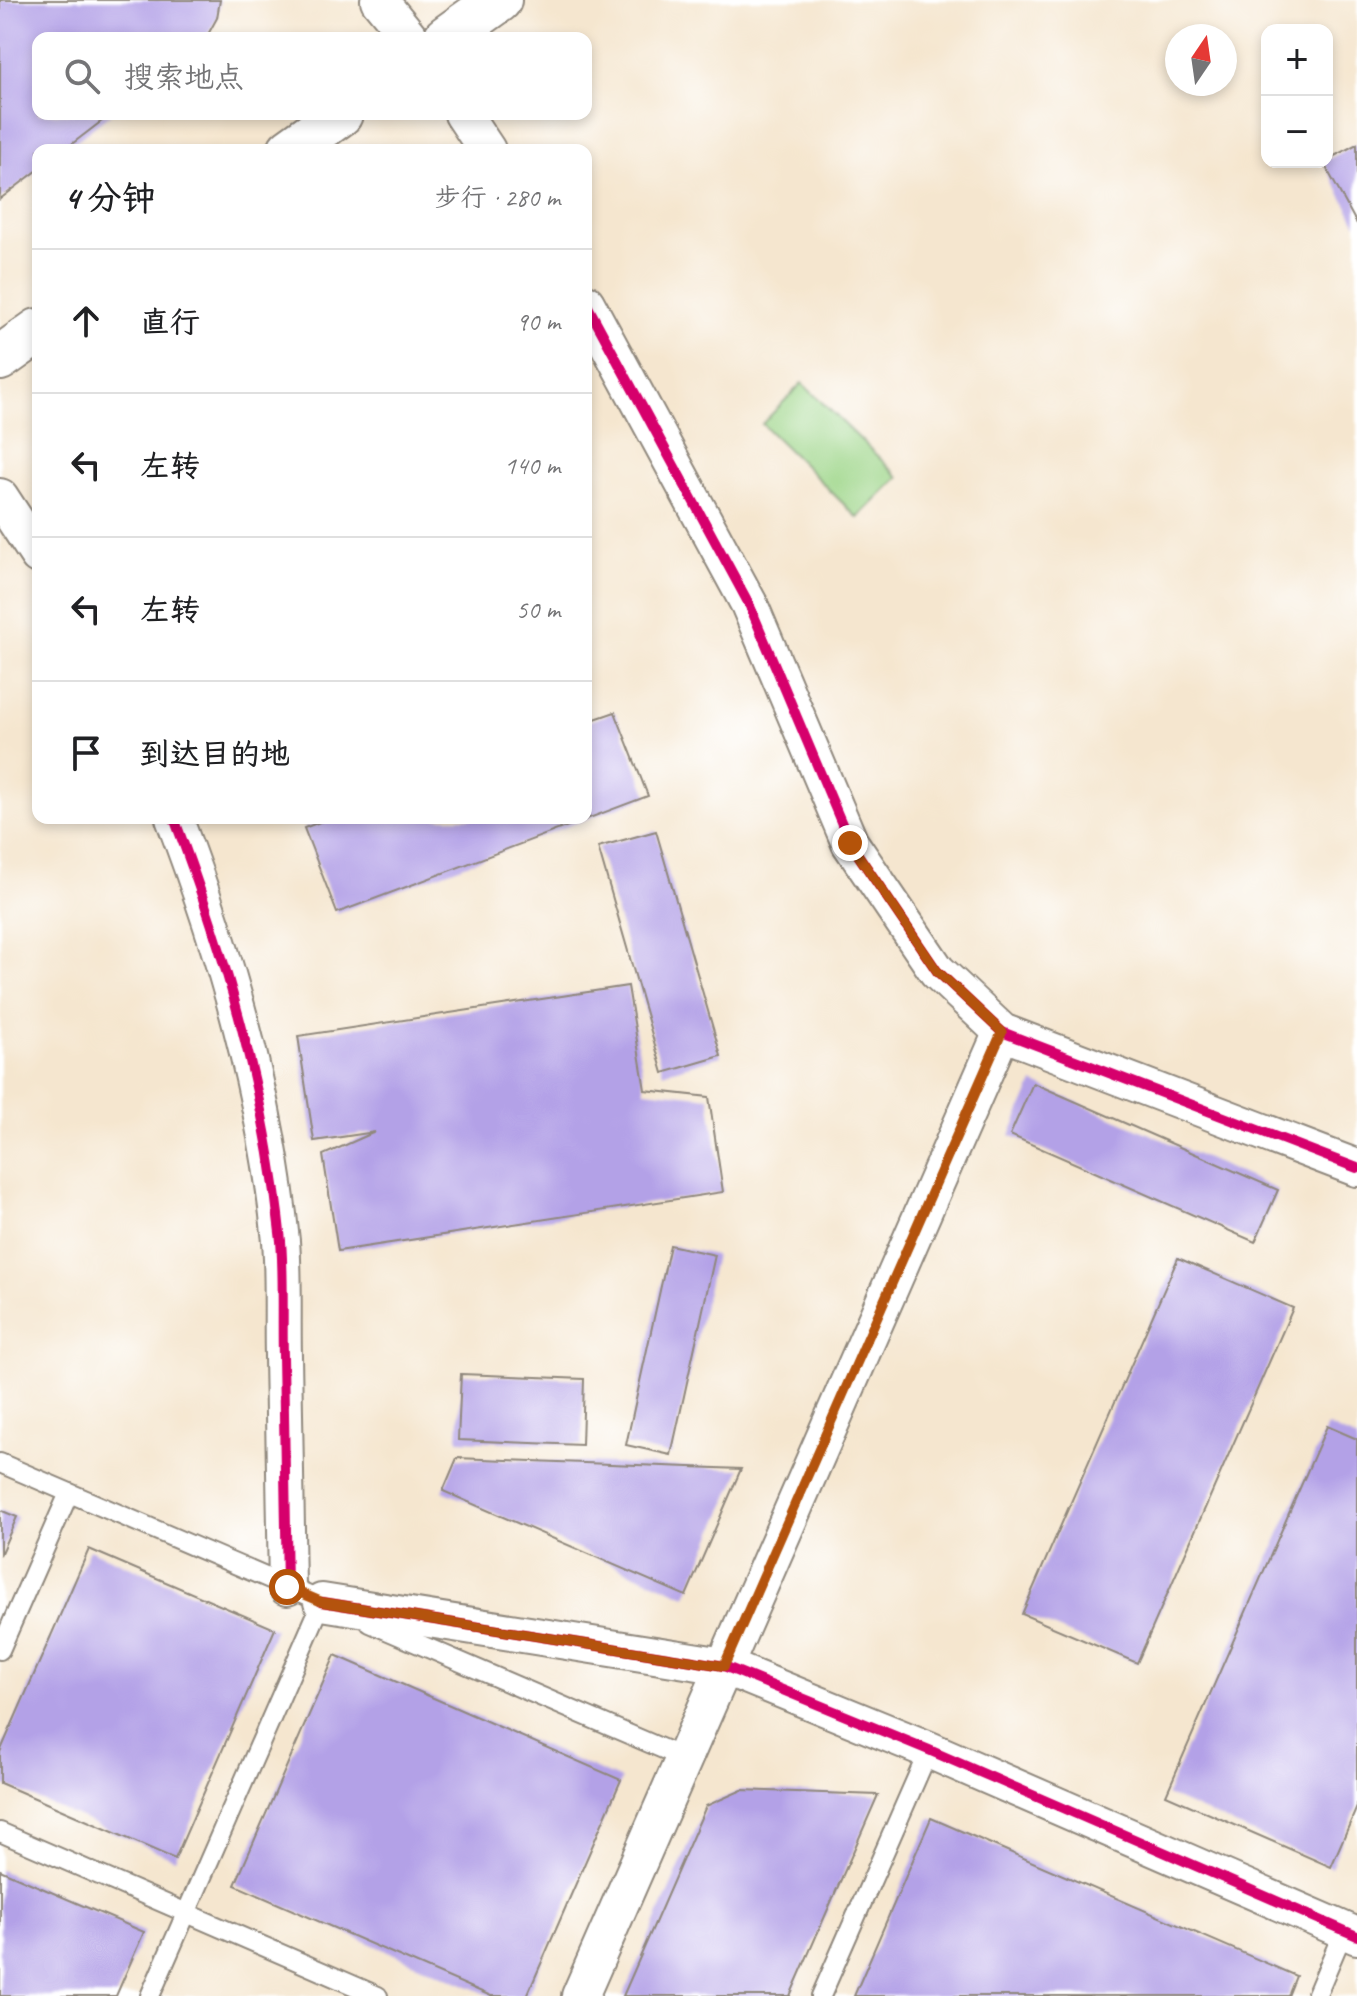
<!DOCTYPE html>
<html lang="zh">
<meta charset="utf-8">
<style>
body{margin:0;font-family:Caveat,"LXGW WenKai TC",sans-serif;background:#f2f2f2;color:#202124}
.controls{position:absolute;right:24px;top:24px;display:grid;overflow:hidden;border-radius:16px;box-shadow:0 4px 12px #0003}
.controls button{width:72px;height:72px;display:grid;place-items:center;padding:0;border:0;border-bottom:2px solid #e0e0e0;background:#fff;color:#202124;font:40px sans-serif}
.compass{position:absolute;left:1165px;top:24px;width:72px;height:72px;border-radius:50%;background:#fff;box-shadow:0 4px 12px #0003;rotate:13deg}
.stop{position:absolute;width:24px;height:24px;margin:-18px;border:6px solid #b45309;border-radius:50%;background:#fff}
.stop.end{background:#b45309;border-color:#fff;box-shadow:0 2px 8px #0008}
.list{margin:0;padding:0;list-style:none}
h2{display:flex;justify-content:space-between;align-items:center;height:104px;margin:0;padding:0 32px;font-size:34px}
h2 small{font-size:26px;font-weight:400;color:#757577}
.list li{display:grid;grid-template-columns:52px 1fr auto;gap:24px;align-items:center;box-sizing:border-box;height:144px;padding:0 32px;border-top:2px solid #e0e0e0}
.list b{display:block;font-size:30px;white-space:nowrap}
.list em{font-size:26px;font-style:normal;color:#757577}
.icon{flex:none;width:44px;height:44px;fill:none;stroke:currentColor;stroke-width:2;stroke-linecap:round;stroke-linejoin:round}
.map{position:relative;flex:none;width:1357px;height:1996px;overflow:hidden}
.search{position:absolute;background:#fff;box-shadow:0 4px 12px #0003;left:32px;top:32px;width:560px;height:88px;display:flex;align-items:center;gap:20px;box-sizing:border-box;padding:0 28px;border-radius:16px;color:#757577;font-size:30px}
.panel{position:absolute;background:#fff;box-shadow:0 4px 12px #0003;left:32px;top:144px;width:560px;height:680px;border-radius:16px}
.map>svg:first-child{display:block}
</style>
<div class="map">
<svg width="1357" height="1996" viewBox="0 0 1357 1996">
<rect width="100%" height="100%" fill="#fff"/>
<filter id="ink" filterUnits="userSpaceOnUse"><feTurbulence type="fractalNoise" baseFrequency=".0125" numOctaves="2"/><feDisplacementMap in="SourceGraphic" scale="16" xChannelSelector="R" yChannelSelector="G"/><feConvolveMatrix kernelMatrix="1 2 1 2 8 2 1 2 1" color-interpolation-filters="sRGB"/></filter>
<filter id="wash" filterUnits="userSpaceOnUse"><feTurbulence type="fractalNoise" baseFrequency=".006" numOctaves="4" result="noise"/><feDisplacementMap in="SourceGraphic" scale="32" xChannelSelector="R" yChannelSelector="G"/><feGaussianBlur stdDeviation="1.8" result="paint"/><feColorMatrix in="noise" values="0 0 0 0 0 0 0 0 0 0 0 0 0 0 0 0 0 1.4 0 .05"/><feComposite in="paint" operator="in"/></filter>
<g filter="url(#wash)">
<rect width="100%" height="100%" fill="#f5e6cf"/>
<polygon fill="#9cd587" stroke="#648059" stroke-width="2" points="802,383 899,477 858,518 762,424"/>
<g id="blocks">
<g fill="#b3a1e7">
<polygon points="0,0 220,0 217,18 206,38 38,38 38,114 111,114 64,150 38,150 38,170 0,199"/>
<polygon points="1357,144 1357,224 1323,162"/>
<polygon points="615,712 648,796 337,913 304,828 330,818 586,818 586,722"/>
<polygon points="656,831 721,1056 663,1073 598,847"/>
<polygon points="628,986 645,1090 709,1097 723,1192 338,1251 323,1155 375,1132 314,1141 298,1036"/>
<polygon points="1033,1083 1278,1190 1255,1242 1010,1135"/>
<polygon points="670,1245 715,1255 671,1455 626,1445"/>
<polygon points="1178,1258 1293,1308 1137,1663 1022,1614"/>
<polygon points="461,1374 584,1379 582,1445 458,1440"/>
<polygon points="1327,1426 1357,1439 1357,1807 1331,1867 1166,1795"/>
<polygon points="457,1458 741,1469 686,1596 443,1491"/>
<polygon points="0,1510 17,1517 0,1555"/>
<polygon points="89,1549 275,1629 175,1859 0,1783 0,1752"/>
<polygon points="335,1655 621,1780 527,1996 491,1996 235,1885"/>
<polygon points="742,1790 878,1795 790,1996 623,1996 706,1806"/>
<polygon points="931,1818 1296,1976 1288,1996 854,1996"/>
<polygon points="0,1870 144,1932 116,1996 0,1996"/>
</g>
</g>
</g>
<g filter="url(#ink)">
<use href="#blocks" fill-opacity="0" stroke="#90887d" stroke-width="2"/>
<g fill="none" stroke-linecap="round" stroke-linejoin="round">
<g stroke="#90887d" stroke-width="22">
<g id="service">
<polyline points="0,1463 328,1604"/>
<polyline points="370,1623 684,1758"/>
<polyline points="0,1650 69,1493"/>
<polyline points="0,1832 378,1996"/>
<polyline points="150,1996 322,1602"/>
<polyline points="821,1996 929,1750"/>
<polyline points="1316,1996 1344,1930"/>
</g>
</g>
<g stroke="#90887d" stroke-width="40">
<g id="minor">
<polyline points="379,0 410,38"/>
<polyline points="463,114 487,150"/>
<polyline points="586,303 749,604 850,843 937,971 1002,1032 1357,1168"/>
<polyline points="0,497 38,555"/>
<path d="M174,818c52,137 92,277 107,423 3,37 1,77 2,115 1,77 3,154 4,231"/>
<polyline points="322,1602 724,1666 929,1750 1357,1936"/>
<polyline points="580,1996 1002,1032"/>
</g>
</g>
<g stroke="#90887d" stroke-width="48">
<g id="tertiary">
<polyline points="446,38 499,0"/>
<polyline points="290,150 340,114"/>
<polyline points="0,358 38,331"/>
</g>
</g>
<use href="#service" stroke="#fff" stroke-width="18"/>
<use href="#minor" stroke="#fff" stroke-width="36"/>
<use href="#tertiary" stroke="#fff" stroke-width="44"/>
<g stroke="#fff" stroke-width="15">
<g id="cycleway">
<polyline points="586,303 749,604 850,843 937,971 1002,1032 1357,1168"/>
<path d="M174,818c52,137 92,277 107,423 3,37 1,77 2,115 1,77 3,154 4,231"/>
<polyline points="322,1602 724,1666 929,1750 1357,1936"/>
</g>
</g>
<use href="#cycleway" stroke="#d6006c" stroke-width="10"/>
</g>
</g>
<g fill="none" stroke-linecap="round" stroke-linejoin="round" filter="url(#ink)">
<polyline stroke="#b45309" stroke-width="10" points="287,1587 322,1602 724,1666 1002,1032 937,971 850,843"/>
</g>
</svg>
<div class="controls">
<button>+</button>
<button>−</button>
</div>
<svg class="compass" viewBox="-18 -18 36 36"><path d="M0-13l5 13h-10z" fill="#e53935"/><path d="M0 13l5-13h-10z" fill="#757577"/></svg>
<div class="stop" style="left:287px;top:1587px"></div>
<div class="stop end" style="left:850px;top:843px"></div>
<div class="search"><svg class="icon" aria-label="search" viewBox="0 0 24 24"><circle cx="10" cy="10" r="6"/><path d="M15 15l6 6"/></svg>搜索地点</div>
<section class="panel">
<h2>4 分钟<small>步行 · 280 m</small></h2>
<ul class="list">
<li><svg class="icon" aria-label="ahead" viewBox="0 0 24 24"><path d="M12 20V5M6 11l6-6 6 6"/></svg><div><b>直行</b></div><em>90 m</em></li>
<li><svg class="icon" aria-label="left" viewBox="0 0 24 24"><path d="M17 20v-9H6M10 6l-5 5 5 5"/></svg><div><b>左转</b></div><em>140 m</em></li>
<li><svg class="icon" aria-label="left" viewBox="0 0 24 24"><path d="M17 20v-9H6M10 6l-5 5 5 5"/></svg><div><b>左转</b></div><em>50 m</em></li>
<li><svg class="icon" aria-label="arrive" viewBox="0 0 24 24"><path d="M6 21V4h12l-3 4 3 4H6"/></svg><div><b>到达目的地</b></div></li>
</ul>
</section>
</div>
